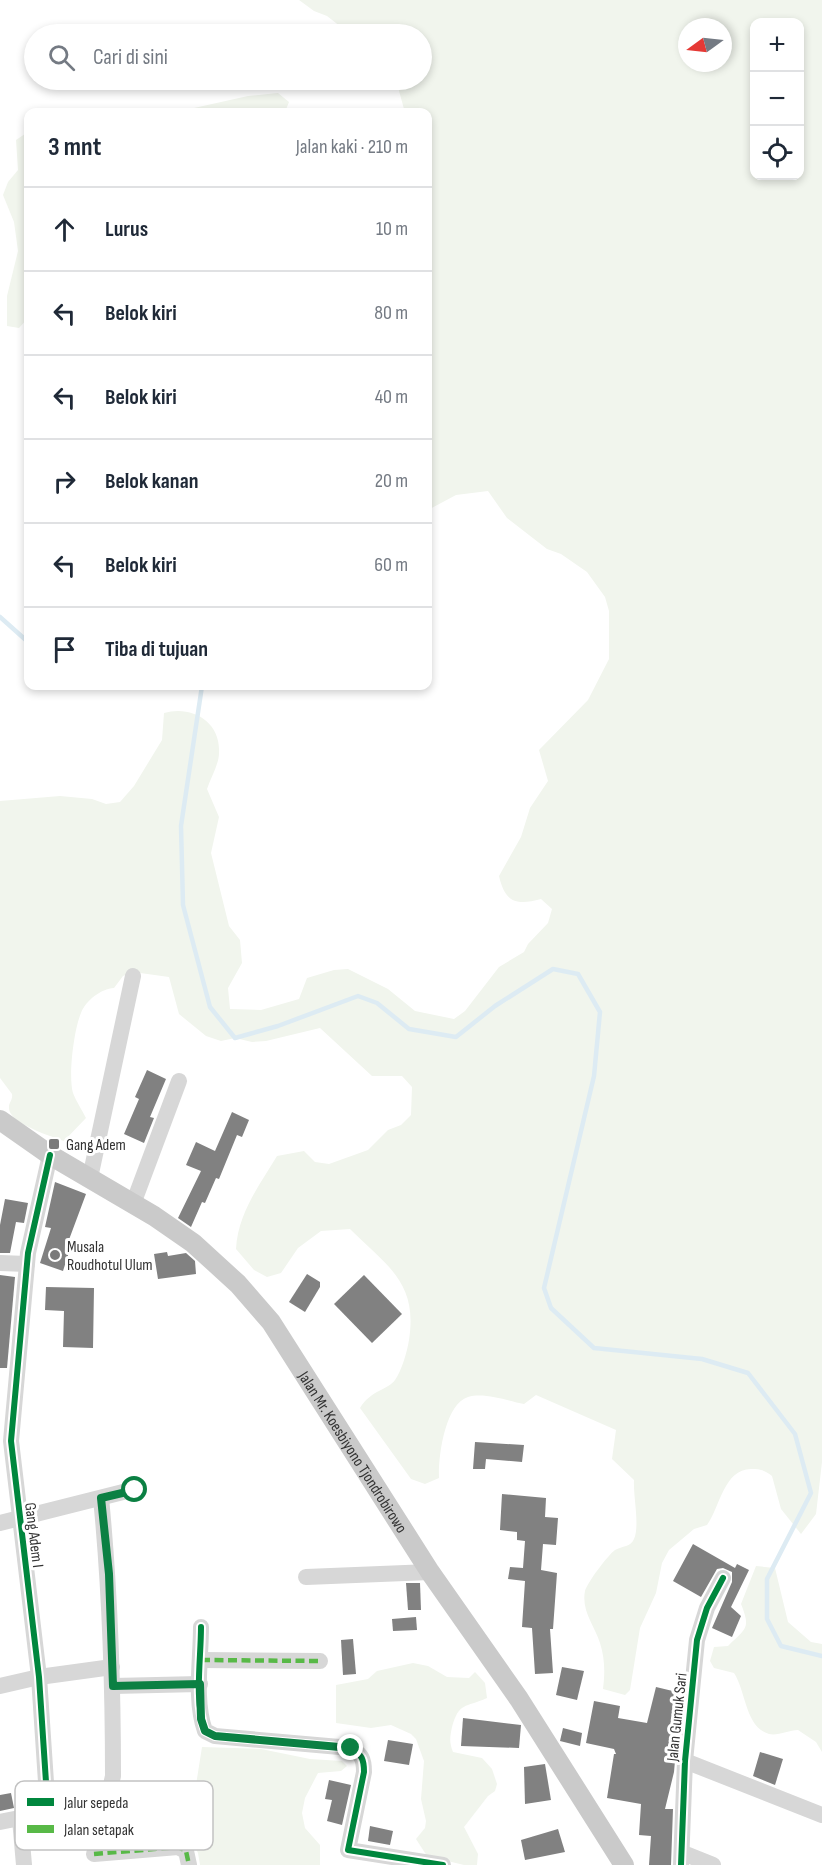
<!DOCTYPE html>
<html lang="id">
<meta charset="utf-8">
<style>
body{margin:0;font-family:"Sofia Sans Condensed",sans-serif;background:#f6f6f7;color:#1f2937}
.controls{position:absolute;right:18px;top:18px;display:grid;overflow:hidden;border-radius:12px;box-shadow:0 3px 9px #0003}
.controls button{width:54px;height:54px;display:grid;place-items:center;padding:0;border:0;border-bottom:2px solid #e0e1e3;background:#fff;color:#1f2937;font:30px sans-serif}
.compass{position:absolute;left:678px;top:18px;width:54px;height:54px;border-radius:50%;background:#fff;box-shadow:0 3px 9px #0003;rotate:255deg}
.stop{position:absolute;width:18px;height:18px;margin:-14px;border:4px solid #0b8043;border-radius:50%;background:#fff}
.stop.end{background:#0b8043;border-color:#fff;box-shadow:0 2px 6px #0008}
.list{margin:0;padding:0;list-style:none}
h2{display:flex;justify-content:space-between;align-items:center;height:78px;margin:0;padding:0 24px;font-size:26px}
h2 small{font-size:20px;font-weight:400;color:#747a83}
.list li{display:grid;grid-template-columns:39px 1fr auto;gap:18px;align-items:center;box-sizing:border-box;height:84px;padding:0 24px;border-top:2px solid #e0e1e3}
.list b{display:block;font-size:22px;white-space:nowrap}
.list em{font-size:20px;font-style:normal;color:#747a83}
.icon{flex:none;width:33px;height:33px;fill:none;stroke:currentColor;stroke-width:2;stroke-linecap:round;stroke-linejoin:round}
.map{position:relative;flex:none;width:822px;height:1865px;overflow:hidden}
.search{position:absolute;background:#fff;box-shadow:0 3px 9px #0003;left:24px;top:24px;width:408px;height:66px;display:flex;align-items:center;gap:15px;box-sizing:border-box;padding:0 21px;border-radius:33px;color:#747a83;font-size:22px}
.panel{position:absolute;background:#fff;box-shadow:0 3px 9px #0003;left:24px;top:108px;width:408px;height:582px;border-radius:12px}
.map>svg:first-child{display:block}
</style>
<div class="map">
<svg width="822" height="1865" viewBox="0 0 822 1865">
<rect width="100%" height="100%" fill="#fff"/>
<g fill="#f1f5ed" fill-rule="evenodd">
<path d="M299,0h523v1462l-6,52 -15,20 -20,-25 -9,-33c-7,-6 -12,-7 -21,-7 -27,0 -31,38 -44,56l-13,4 -25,21 -7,13 -6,30 -16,35 -10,62 -5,5 -22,-6c2,-16 2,-30 -3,-46 -5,-17 -19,-32 -15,-52 2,-8 23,-36 30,-41 7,-4 16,-3 19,-11 6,-13 -1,-43 0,-59l-22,-21 4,-29 -80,-35 -12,9c-15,-3 -40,-12 -56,-7 -23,7 -30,60 -29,81l-14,6 -14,-5 -51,-71c11,-18 28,-18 35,-28 7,-10 12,-28 14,-40 9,-58 -22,-74 -59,-111l-29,2 -23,17 -17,25 -14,4 -13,-7 -18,-21c2,-36 23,-63 41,-93l27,-5 11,11 14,2 39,-14 20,-20 13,-5 10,-10 1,-28 -10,-11h-30l-52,-48 -54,13 -14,1 -17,-4 -14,3 -15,-5 -27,-22 -10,-37 -36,-5 -10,4 -9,12c-13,1 -28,12 -33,25 -7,16 -13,63 -8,80 3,8 9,17 13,25l-22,23c-11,-4 -57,-18 -55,-34 0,-5 4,-7 3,-13l-12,-16v-277l60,-5 32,3 14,5 14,-2 14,-16 28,-46 2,-27c27,-8 57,8 55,40 0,11 -8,24 -12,36l12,28 -8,36 18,73 11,14 2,23 -14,25 2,21 31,1 38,-11 8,-21 27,-8 14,-1 40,20 27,22 39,8 11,-8 34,-44 25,-15 4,-8 20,-21 4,-14 -11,-10c-25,7 -36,3 -42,-23l22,-39 9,-29 18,-27 -9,-31 49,-50 21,-41v-48l-4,-14 -18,-25 -26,-18 -14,-5 -40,-31 -19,-27 -32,4 -28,15v-398h-28l4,-3 -8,-29h26v-46h-72l-23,-18 -13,-5zM754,22h46v154h-46zM687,27h36v36h-36z"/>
<polygon points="278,93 289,102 285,112 176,112 248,96"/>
<polygon points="28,132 28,318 19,328 7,326 7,296 18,251 14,222 3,195 8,182 18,170 16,140"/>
<path d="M756,1566l19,2 13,54 23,20 11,2v108l-6,-10 -18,-12c-9,0 -20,6 -29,4 -24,-7 -23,-43 -35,-61l-20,-5 -4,-7 4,-14 14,-1c18,-18 23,-17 13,-42z"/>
<path d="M413,1663l15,3 19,11 22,1 6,-6 10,11 2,15c-22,10 -28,4 -35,29 -2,10 -3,15 1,25l29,6 10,11 5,15 -2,7 -7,5 -24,31 14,27 -1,11h-13l-37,-9 -11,-17 9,-11 1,-7 -5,-22 3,-38 -8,-22 -5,-5 -20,-9 -20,3 -35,-5v-38l32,-6 9,-8z"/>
<polygon points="202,1747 261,1749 310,1759 342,1761 347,1766 341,1771 318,1773 305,1798 302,1813 305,1828 320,1845 320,1865 200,1865 198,1853 185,1827 193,1804"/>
</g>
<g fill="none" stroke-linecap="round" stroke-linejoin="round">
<g stroke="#ddebf3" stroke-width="4.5">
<polyline points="0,617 28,642"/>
<polyline points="202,686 181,826 183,905 210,1007 235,1038 278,1026 358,996 377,1003 409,1029 456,1037 495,1006 553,969 578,974 600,1012 594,1076 544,1288 551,1308 594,1348 702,1359 748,1373 795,1434 811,1493 767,1579 767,1619 781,1646 822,1656"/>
</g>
</g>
<g fill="#818181">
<polygon points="147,1070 166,1079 150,1117 154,1118 144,1143 124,1134 139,1099 135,1097"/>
<polygon points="232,1112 249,1120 242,1137 237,1135 219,1179 216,1178 205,1203 202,1202 191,1227 178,1218 201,1171 186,1165 196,1142 215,1151"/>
<polygon points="55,1182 86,1194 67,1245 71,1246 63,1271 40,1263 51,1228 45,1227"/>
<polygon points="5,1199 28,1203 24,1223 16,1222 10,1253 0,1253 0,1225"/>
<polygon points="167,1252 168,1256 186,1253 195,1261 196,1274 158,1279 154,1254"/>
<polygon points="307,1274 320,1282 320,1287 305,1312 289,1302"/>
<polygon points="0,1275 15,1277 7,1368 0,1368"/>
<polygon points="364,1275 402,1314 372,1343 334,1304"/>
<polygon points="46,1287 94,1288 93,1348 63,1347 64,1311 45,1310"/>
<polygon points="475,1442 524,1445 522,1462 486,1459 485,1469 473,1469"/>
<polygon points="502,1494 546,1498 545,1517 558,1518 556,1545 543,1544 541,1570 557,1573 553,1629 550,1629 553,1673 535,1674 532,1628 522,1627 525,1581 508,1579 510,1567 523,1568 525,1541 517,1540 517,1532 500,1530"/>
<polygon points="693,1544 735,1568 737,1564 749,1570 731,1607 741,1616 732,1637 712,1628 732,1582 732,1572 723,1568 717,1569 701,1597 673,1581"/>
<polygon points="406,1583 420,1583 421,1610 408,1610"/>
<polygon points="416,1617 417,1630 393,1631 392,1619"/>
<polygon points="353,1639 356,1674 343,1675 341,1640"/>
<polygon points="562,1667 584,1671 577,1700 556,1695"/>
<polygon points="656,1687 681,1693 674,1772 665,1809 673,1809 671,1865 649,1865 651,1836 639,1835 641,1804 607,1798 614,1754 616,1754 614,1749 586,1743 594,1701 620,1706 618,1718 647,1723"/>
<polygon points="463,1718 521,1725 519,1748 461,1746"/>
<polygon points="563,1728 582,1733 580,1746 560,1741"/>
<polygon points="388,1740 413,1744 409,1765 384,1761"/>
<polygon points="760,1752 783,1759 775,1785 753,1776"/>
<polygon points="545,1764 551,1800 525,1804 524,1767"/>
<polygon points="329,1780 351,1785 342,1825 327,1821 332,1800 325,1799"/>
<polygon points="11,1793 14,1808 0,1811 0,1795"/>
<polygon points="370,1826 393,1831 390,1845 368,1841"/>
<polygon points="558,1829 565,1852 525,1860 521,1840"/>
</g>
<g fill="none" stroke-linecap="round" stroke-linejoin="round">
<g stroke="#d7d7d7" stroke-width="16">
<polyline points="90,1178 133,976"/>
<polyline points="133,1204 179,1081"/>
<polyline points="0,1263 27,1264"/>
<polyline points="0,1523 135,1489"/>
<polyline points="306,1577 430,1572"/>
<path d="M201,1627c0,33 -7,73 4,104l10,5 136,12c11,7 13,11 13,24l-16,78 95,15"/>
<polyline points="201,1660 320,1661"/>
<polyline points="0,1686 39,1677 112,1667"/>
<polyline points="113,1686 200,1684"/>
<polyline points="685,1761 822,1815"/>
<polyline points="48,1812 39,1677 11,1441 28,1253 50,1155"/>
<polyline points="20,1819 24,1865"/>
<path d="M0,1822l95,-19c14,-5 15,-14 18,-27 0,-94 -3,-186 -12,-278"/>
<polyline points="683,1853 713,1865"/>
<polyline points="94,1854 178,1847 186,1851 189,1865"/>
<polyline points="681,1865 685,1761 697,1640 707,1608 723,1578"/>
</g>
<path stroke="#cacaca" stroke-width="20" id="s1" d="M0,1120l50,35 104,61 39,27 45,41 33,38 159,250 89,127 105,166"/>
<g stroke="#58b947" stroke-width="4.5" stroke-dasharray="9 4.5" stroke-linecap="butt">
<polyline points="201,1660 320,1661"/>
<polyline points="94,1854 178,1847 186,1851 189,1865"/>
</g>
<g stroke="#fff" stroke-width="10">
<g id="cycleway">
<path d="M201,1627c0,33 -7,73 4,104l10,5 136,12c11,7 13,11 13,24l-16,78 95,15"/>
<polyline points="48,1812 39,1677 11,1441 28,1253 50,1155"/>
<polyline points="681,1865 685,1761 697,1640 707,1608 723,1578"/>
</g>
</g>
<use href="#cycleway" stroke="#00873e" stroke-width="6"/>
</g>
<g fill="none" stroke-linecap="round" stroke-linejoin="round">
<polyline stroke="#0b8043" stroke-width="8" points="135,1490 101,1498 109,1574 113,1686 200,1684 201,1719 205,1731 215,1736 351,1748"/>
</g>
<g fill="#7a7a7a" stroke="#fff" stroke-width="2">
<rect x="48" y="1138" width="12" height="12" rx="3"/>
<circle cx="55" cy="1255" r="6"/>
</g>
<g text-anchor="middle" stroke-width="6" stroke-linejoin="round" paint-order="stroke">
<g font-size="16" fill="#333" stroke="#fff" text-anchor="start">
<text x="66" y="1150">Gang Adem</text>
<text x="67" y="1252">Musala<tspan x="67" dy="18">Roudhotul Ulum</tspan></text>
</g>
<g font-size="16" fill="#333" stroke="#fff">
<text dy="6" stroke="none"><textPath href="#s1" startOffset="494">Jalan Mr. Koesbiyono Tjondrobirowo</textPath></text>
<text transform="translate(35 1535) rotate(83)" y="6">Gang Adem I</text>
<text transform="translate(676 1717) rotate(-84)" y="6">Jalan Gumuk Sari</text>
</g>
</g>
<rect x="15" y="1781" width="198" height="69" rx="9" fill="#fff" stroke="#c2c2c2" stroke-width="1.5"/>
<rect x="27" y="1798" width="27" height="8" fill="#00873e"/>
<rect x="27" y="1825" width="27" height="8" fill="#58b947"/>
<g font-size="16" fill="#333">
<text x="64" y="1808">Jalur sepeda</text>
<text x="64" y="1835">Jalan setapak</text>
</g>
</svg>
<div class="controls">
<button>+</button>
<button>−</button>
<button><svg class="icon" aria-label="locate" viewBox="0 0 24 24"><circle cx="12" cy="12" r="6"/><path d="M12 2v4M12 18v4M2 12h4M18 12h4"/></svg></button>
</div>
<svg class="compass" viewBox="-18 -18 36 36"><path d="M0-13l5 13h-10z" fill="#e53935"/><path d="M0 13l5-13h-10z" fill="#747a83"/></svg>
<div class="stop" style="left:135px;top:1490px"></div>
<div class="stop end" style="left:351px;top:1748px"></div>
<div class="search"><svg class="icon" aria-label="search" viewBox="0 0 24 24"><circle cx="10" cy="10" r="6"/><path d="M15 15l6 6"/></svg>Cari di sini</div>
<section class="panel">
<h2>3 mnt<small>Jalan kaki · 210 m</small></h2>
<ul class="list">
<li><svg class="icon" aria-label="ahead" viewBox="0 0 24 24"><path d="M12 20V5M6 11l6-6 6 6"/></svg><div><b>Lurus</b></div><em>10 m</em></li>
<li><svg class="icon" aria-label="left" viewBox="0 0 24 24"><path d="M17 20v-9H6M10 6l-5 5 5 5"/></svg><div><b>Belok kiri</b></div><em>80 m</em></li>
<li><svg class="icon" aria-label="left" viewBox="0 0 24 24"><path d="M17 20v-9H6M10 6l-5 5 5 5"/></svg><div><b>Belok kiri</b></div><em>40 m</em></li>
<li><svg class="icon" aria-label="right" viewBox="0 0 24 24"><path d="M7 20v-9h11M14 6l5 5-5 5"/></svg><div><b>Belok kanan</b></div><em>20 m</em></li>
<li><svg class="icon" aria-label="left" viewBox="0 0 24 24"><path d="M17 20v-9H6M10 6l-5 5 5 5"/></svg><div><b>Belok kiri</b></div><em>60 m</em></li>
<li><svg class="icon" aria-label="arrive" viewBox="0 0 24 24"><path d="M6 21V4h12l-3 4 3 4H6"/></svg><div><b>Tiba di tujuan</b></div></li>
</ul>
</section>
</div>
